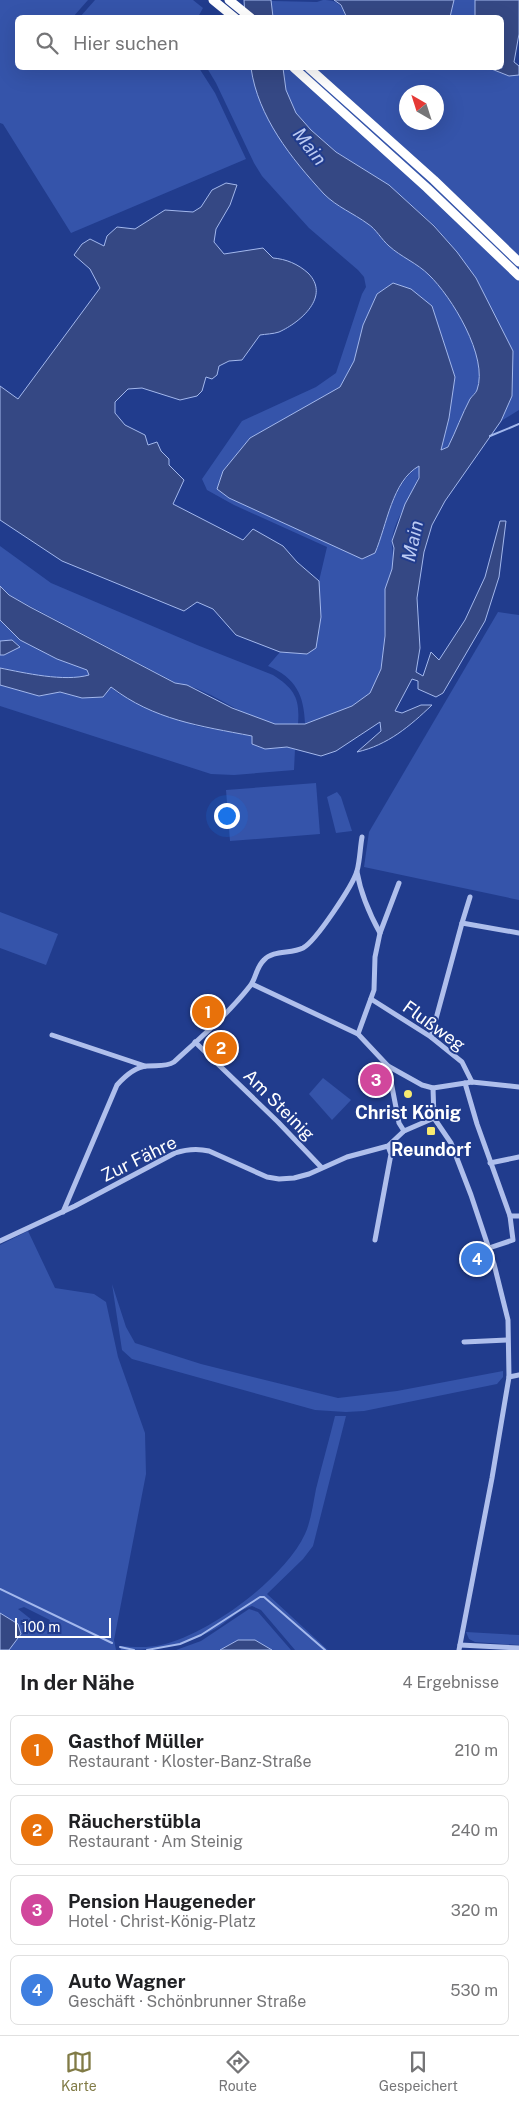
<!DOCTYPE html>
<html lang="de">
<meta charset="utf-8">
<style>
body{margin:0;font-family:"Public Sans",sans-serif;background:#f2f2f2;color:#202124}
.compass{position:absolute;left:399px;top:85px;width:45px;height:45px;border-radius:50%;background:#fff;box-shadow:0 5px 20px #0002;rotate:321deg}
.scale{position:absolute;left:15px;bottom:12px;width:96px;box-sizing:border-box;padding-left:5px;border:2px solid #fff;border-top:0;font-size:14px;line-height:18px;white-space:nowrap;color:#fff;-webkit-text-stroke:4px #213c8d;paint-order:stroke}
.you{position:absolute;left:226px;top:815px;width:18px;height:18px;margin:-12px;border:4px solid #fff;border-radius:50%;background:#1a73e8;box-shadow:0 0 0 8px #1a73e833}
.badge{display:grid;place-items:center;width:32px;height:32px;border-radius:50%;background:#817b46;color:#fff;font-size:16px;font-weight:700}
.pin{position:absolute;translate:-50% -50%;border:2px solid #fff;box-shadow:0 1px 5px #0006}
.list{margin:0;padding:0;list-style:none}
h2{display:flex;justify-content:space-between;align-items:center;height:65px;margin:0;padding:0 20px;font-size:21px}
h2 small{font-size:16px;font-weight:400;color:#757577}
.list li{display:grid;grid-template-columns:32px 1fr auto;gap:15px;align-items:center;box-sizing:border-box;height:70px;margin:0 10px 10px;padding:0 10px;border:1px solid #e0e0e0;border-radius:8px}
.list b{display:block;font-size:19px;white-space:nowrap}
.list p{margin:0;font-size:16px;white-space:nowrap;color:#757577}
.list em{font-size:16px;font-style:normal;color:#757577}
.icon{flex:none;width:28px;height:28px;fill:none;stroke:currentColor;stroke-width:2;stroke-linecap:round;stroke-linejoin:round}
.map{position:relative;flex:none;width:519px;height:1650px;overflow:hidden}
.search{position:absolute;background:#fff;box-shadow:0 5px 20px #0002;left:15px;right:15px;top:15px;height:55px;display:flex;align-items:center;gap:12px;box-sizing:border-box;padding:0 18px;border-radius:8px;color:#757577;font-size:19px}
.sheet{height:385px;background:#fff}
nav{display:flex;justify-content:space-around;align-items:center;box-sizing:border-box;height:70px;border-top:1px solid #e0e0e0;background:#fff;font-size:14px;color:#757577}
nav a{display:grid;justify-items:center;gap:2px}
nav .on{color:#817b46}
.map>svg:first-child{display:block}
</style>
<div class="map">
<svg width="519" height="1650" viewBox="0 0 519 1650">
<rect width="100%" height="100%" fill="#213c8d"/>
<g fill="#3554aa" fill-rule="evenodd">
<polygon points="0,0 88,0 73,17 18,18 18,68 199,68 215,93 246,159 71,233 3,124 0,123"/>
<polygon points="95,0 193,0 203,8 198,17 80,17"/>
<path d="M323,0c14,0 18,4 23,17h-73l-2,-16 46,1z"/>
<polygon points="454,0 475,0 475,17 450,18"/>
<path d="M207,68h44c8,49 40,90 73,126 13,13 29,19 44,30 8,5 13,15 21,22 12,11 28,17 40,29 22,21 61,83 48,115 -2,3 -5,6 -7,9 -8,16 -14,32 -22,48l-7,3 8,-31 6,-42 -23,-71 -39,-23 -16,11 -14,31 -9,36 -14,27 -90,50 -27,33 -6,18 158,64c13,-30 16,-68 45,-88 -1,27 -25,48 -28,75 -1,8 3,19 0,30 -2,7 -6,14 -7,22 -1,27 3,79 -15,101 -13,15 -47,25 -65,31 -1,-29 -9,-46 -37,-58l12,-14 27,2 14,-37 -2,-36 8,-34 -93,-42 -27,-15 -5,-11 40,-58 74,-34 20,-14 26,-79 4,-7 -2,-10 -6,-7 -49,-42 -47,-52 -8,-13 -38,-80z"/>
<path d="M283,68h162l11,2v-2h33l19,8 11,-1v335l-18,11 11,-25 1,-44 -37,-74 -19,-26 -22,-26 -46,-41 -54,-34 -24,-21 -15,-17 -10,-23zM406,92h30v30h-30z"/>
<path d="M0,546l51,37 146,62 76,30c22,14 27,24 25,49 -7,0 -16,1 -24,0 -34,-7 -65,-37 -98,-41l-167,-88 -9,-9z"/>
<polygon points="498,612 519,615 519,900 364,867 369,832"/>
<path d="M0,620l20,20 37,19 30,11 2,5c-28,7 -61,-2 -89,-7v-13h4l16,-9 -8,-6 -12,1z"/>
<polygon points="0,685 39,696 60,692 82,698 111,687 119,694 196,726 252,736 252,744 265,749 287,747 295,749 294,770 234,775 211,774 0,706"/>
<polygon points="316,783 320,834 230,841 226,790"/>
<polygon points="337,792 341,797 352,831 336,833 327,797"/>
<polygon points="0,912 58,934 46,965 0,948"/>
<polygon points="323,1078 351,1100 332,1120 309,1094"/>
<path d="M28,1231l27,57 39,6 12,8 12,55 27,76 1,41 -32,166 2,10h-107l12,-16 -3,-10 -18,-11v-368zM24,1607l26,13 -4,11 -28,-22z"/>
<polygon points="112,1284 126,1327 135,1343 201,1364 338,1398 397,1391 503,1371 503,1377 497,1384 364,1411 346,1412 315,1410 132,1359 122,1350"/>
<path d="M335,1416h11l-33,130 -10,13 -36,35 61,56h-33l-34,-40 -9,-4c-11,3 -22,13 -32,20 -31,19 -63,24 -99,24l-1,-4c13,1 28,2 41,-1 48,-11 123,-66 144,-111 6,-13 8,-30 11,-45 6,-24 13,-49 19,-73z"/>
<polygon points="249,1609 258,1612 291,1650 272,1650 255,1640 238,1640 220,1650 176,1650 201,1641"/>
<polygon points="466,1632 519,1635 519,1645 475,1642 469,1639"/>
</g>
<g fill="#354884" stroke="#a3b8ed">
<polygon points="244,0 271,0 273,17 245,17"/>
<polygon points="334,0 454,0 450,17 347,18 341,5"/>
<polygon points="475,0 519,0 519,34 514,62 519,66 519,75 509,76 489,68 502,68 502,18 475,17"/>
<path d="M251,68h32l3,22 10,23 15,17 25,22 53,33 45,41 23,26 19,26 37,73 -1,45 -11,25 -56,80 -13,24 -8,27 -7,46 3,50 -4,24 7,4 8,-24 8,8 26,-40 20,-43 15,-56h6l-7,56 -14,44 -42,72 -7,4 -18,-8v-8l-6,-2 -17,32 7,2 19,-8h11c-22,21 -44,40 -75,47l24,-21 -1,-9 -44,29 -15,5 -34,-9 -22,2 -13,-5v-8c-52,-10 -98,-16 -141,-49l-8,10 -21,1 -22,-6 -21,4 -39,-11v-17c25,5 64,14 89,7l-2,-5 -30,-11 -37,-19 -20,-20v-34l9,9 21,12 145,76 12,2 45,23 43,16h30l47,-18 18,-13 11,-24 4,-33v-47l7,-20 2,-21 -2,-7 13,-37 14,-26v-12c-27,15 -32,59 -44,87l-13,6 -133,-61 -12,-9 6,-18 27,-33 90,-51 14,-26 9,-36 14,-31 16,-11 18,6 21,17 23,71 -6,41 -8,32 7,-3c8,-16 14,-33 22,-48 2,-3 6,-6 7,-9 12,-33 -26,-94 -48,-115 -12,-12 -28,-18 -40,-29 -8,-7 -13,-17 -21,-22 -15,-11 -31,-17 -44,-30 -33,-36 -66,-77 -73,-126z"/>
<path d="M226,183l11,2 -7,20 -14,24 -2,13 10,12 39,-6 10,10c13,1 25,6 35,15 23,23 -7,49 -29,59 -6,2 -13,2 -19,3l-18,25 -13,1 -10,5 -2,9 -5,4 -6,-2 -4,14 -5,5 -17,4 -38,-12 -14,1 -13,13v11l10,12 20,10 3,10 9,-3 4,9 8,8v6l15,15 -11,24 70,36 10,-11 30,17 14,16 22,19 2,36 -5,31 -9,6 -27,-2 -44,-17 -23,-26 -16,-7 -13,9 -122,-50 -62,-41v-134l18,13 82,-111 -10,-19 -16,-14 8,-11 8,-5 14,7 3,-10 10,-9 18,2 30,-19 28,2 8,-5 11,-17z"/>
<polygon points="12,640 20,647 4,655 0,655 0,641"/>
<polygon points="0,1613 18,1624 21,1634 9,1650 0,1650"/>
<polygon points="238,1640 255,1640 272,1650 220,1650"/>
</g>
<g fill="none" stroke-linecap="round" stroke-linejoin="round">
<g stroke="#a3b8ed" stroke-width="2">
<polyline points="490,436 519,424"/>
<polyline points="0,1589 112,1643"/>
<polyline points="120,1647 134,1650"/>
<polyline points="147,1650 180,1644 201,1635 260,1597 264,1597 325,1650"/>
</g>
<g stroke="#afbfec" stroke-width="5">
<path d="M357,872c4,23 12,41 23,61"/>
<polyline points="462,923 470,897"/>
<polyline points="252,984 358,1034 388,1066 422,1085 433,1088 472,1082 519,1087"/>
<polyline points="371,999 431,1037 462,1062 472,1082"/>
<polyline points="358,1034 374,990 375,957 380,933 399,883"/>
<polyline points="52,1035 145,1066"/>
<polyline points="431,1037 462,923 519,933"/>
<polyline points="195,1042 278,1122 321,1167"/>
<polyline points="388,1066 399,1123 404,1131"/>
<polyline points="465,1083 477,1124 510,1216 513,1240 489,1248"/>
<polyline points="433,1088 434,1118 451,1143 471,1195 494,1264 508,1320 509,1377 492,1478 459,1650"/>
<polyline points="490,1163 519,1157"/>
<path d="M63,1212l54,-127c8,-9 18,-18 30,-19 10,-1 19,1 27,-4 26,-24 54,-48 76,-76 6,-7 6,-19 14,-26 9,-10 27,-6 39,-12 13,-7 50,-63 54,-77 3,-11 3,-23 5,-34"/>
<polyline points="510,1216 519,1216"/>
<polyline points="375,1240 391,1154 388,1146"/>
<path d="M0,1241l75,-35 100,-53c12,-4 22,-5 34,-2l58,26 12,2 15,-1 15,-4 38,-17 41,-11 16,-15 30,-13"/>
<polyline points="464,1342 507,1340"/>
<polyline points="509,1377 519,1375"/>
<polyline points="460,1645 519,1648"/>
</g>
<g stroke="#fff" stroke-width="9">
<polyline points="213,0 235,18"/>
<polyline points="229,0 251,18"/>
<polyline points="294,68 427,188 519,276"/>
<polyline points="309,68 434,180 519,262"/>
</g>
</g>
<g fill="#f8ea70" stroke="#213c8d" stroke-width="2">
<circle cx="408" cy="1094" r="5"/>
<rect x="426" y="1126" width="10" height="10" rx="2.5"/>
</g>
<g text-anchor="middle" stroke-width="4" stroke-linejoin="round" paint-order="stroke">
<g font-size="18" fill="#fff" stroke="#213c8d">
<text transform="translate(434 1026) rotate(36)" y="6">Flußweg</text>
<text transform="translate(279 1105) rotate(45)" y="6">Am Steinig</text>
<text transform="translate(139 1159) rotate(-26)" y="6">Zur Fähre</text>
</g>
<g font-size="18" font-weight="bold" fill="#fff" stroke="#213c8d">
<text x="408" y="1119">Christ König</text>
<text x="431" y="1156">Reundorf</text>
</g>
<g font-size="19" font-style="italic" fill="#bbcaf3" stroke="#213c8d">
<text transform="translate(310 146) rotate(52)" y="7">Main</text>
<text transform="translate(412 541) rotate(-78)" y="7">Main</text>
</g>
</g>
</svg>
<svg class="compass" viewBox="-18 -18 36 36"><path d="M0-13l5 13h-10z" fill="#e53935"/><path d="M0 13l5-13h-10z" fill="#757577"/></svg>
<div class="scale">100 m</div>
<div class="you"></div>
<div class="pin badge" style="left:208px;top:1012px;background:#e8710a">1</div>
<div class="pin badge" style="left:221px;top:1048px;background:#e8710a">2</div>
<div class="pin badge" style="left:376px;top:1080px;background:#d1479c">3</div>
<div class="pin badge" style="left:477px;top:1259px;background:#3f7fe0">4</div>
<div class="search"><svg class="icon" aria-label="search" viewBox="0 0 24 24"><circle cx="10" cy="10" r="6"/><path d="M15 15l6 6"/></svg>Hier suchen</div>
</div>
<section class="sheet">
<h2>In der Nähe<small>4 Ergebnisse</small></h2>
<ul class="list">
<li><span class="badge" style="background:#e8710a">1</span><div><b>Gasthof Müller</b><p>Restaurant · Kloster-Banz-Straße</p></div><em>210 m</em></li>
<li><span class="badge" style="background:#e8710a">2</span><div><b>Räucherstübla</b><p>Restaurant · Am Steinig</p></div><em>240 m</em></li>
<li><span class="badge" style="background:#d1479c">3</span><div><b>Pension Haugeneder</b><p>Hotel · Christ-König-Platz</p></div><em>320 m</em></li>
<li><span class="badge" style="background:#3f7fe0">4</span><div><b>Auto Wagner</b><p>Geschäft · Schönbrunner Straße</p></div><em>530 m</em></li>
</ul>
</section>
<nav>
<a class="on"><svg class="icon" aria-label="map" viewBox="0 0 24 24"><path d="M3 6l6-2 6 2 6-2v14l-6 2-6-2-6 2zM9 4v14M15 6v14"/></svg>Karte</a>
<a><svg class="icon" aria-label="directions" viewBox="0 0 24 24"><path d="M12 3l9 9-9 9-9-9zM9 14v-3h6M13 9l2 2-2 2"/></svg>Route</a>
<a><svg class="icon" aria-label="saved" viewBox="0 0 24 24"><path d="M7 4h10v16l-5-4-5 4z"/></svg>Gespeichert</a>
</nav>
